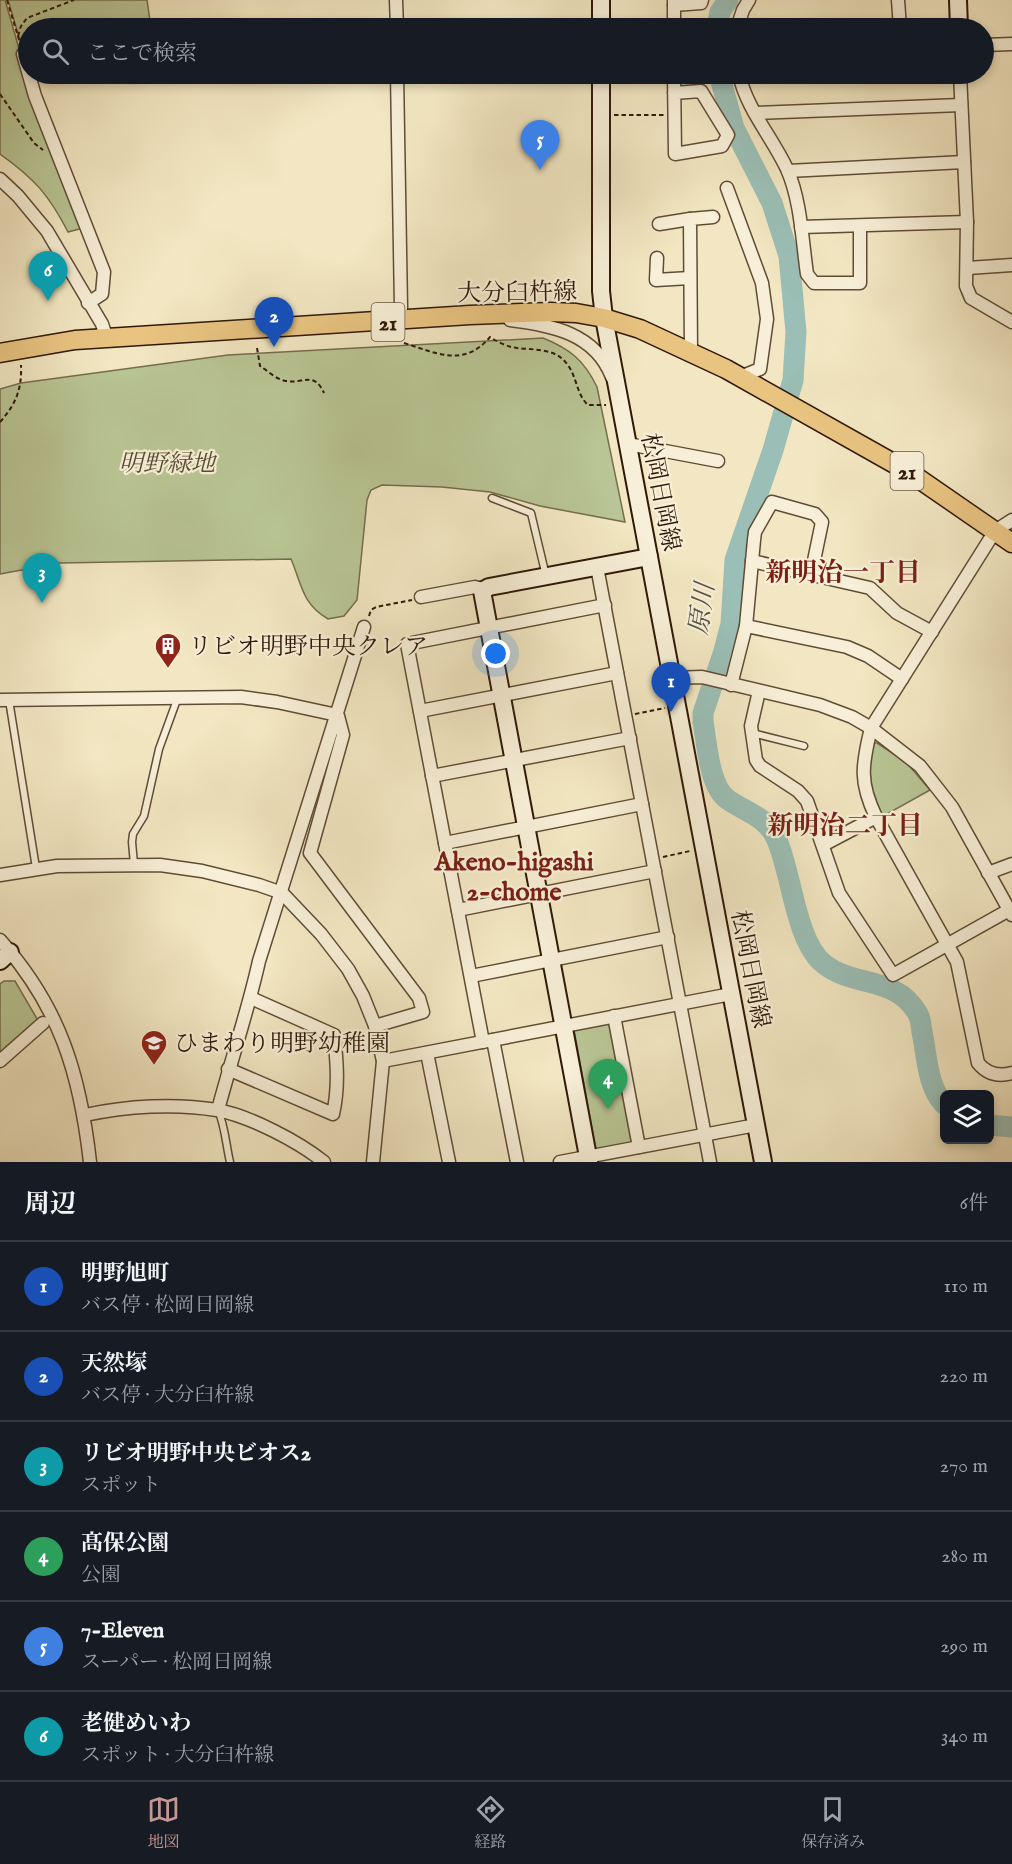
<!DOCTYPE html>
<html lang="ja">
<meta charset="utf-8">
<style>
body{margin:0;font-family:"IM FELL English","Noto Serif JP",serif;background:#242831;color:#f1f3f6}
.controls{position:absolute;right:18px;bottom:18px;display:grid;overflow:hidden;border-radius:9px;box-shadow:0 3px 9px #0003}
.controls button{width:54px;height:54px;display:grid;place-items:center;padding:0;border:0;border-bottom:2px solid #363941;background:#171b24;color:#f1f3f6;font:30px sans-serif}
.you{position:absolute;left:496px;top:654px;width:21px;height:21px;margin:-15px;border:4px solid #fff;border-radius:50%;background:#1a73e8;box-shadow:0 0 0 9px #1a73e833}
.badge{display:grid;place-items:center;width:39px;height:39px;border-radius:50%;background:#c59692;color:#fff;font-size:20px;font-weight:700}
.pin{position:absolute;translate:-50% -50px;filter:drop-shadow(0 2px 3px #0008)}
.pin::after{content:'';position:absolute;top:32px;width:21px;height:18px;background:inherit;clip-path:polygon(0 0,100% 0,50% 100%)}
.list{margin:0;padding:0;list-style:none}
h2{display:flex;justify-content:space-between;align-items:center;height:78px;margin:0;padding:0 24px;font-size:26px}
h2 small{font-size:20px;font-weight:400;color:#9ea1a6}
.list li{display:grid;grid-template-columns:39px 1fr auto;gap:18px;align-items:center;box-sizing:border-box;height:90px;padding:0 24px;border-top:2px solid #363941}
.list b{display:block;font-size:22px;white-space:nowrap}
.list p{margin:0;font-size:20px;white-space:nowrap;color:#9ea1a6}
.list em{font-size:20px;font-style:normal;color:#9ea1a6}
.icon{flex:none;width:33px;height:33px;fill:none;stroke:currentColor;stroke-width:2;stroke-linecap:round;stroke-linejoin:round}
.map{position:relative;flex:none;width:1012px;height:1162px;overflow:hidden}
.search{position:absolute;background:#171b24;box-shadow:0 3px 9px #0003;left:18px;right:18px;top:18px;height:66px;display:flex;align-items:center;gap:15px;box-sizing:border-box;padding:0 21px;border-radius:33px;color:#9ea1a6;font-size:22px}
.sheet{height:618px;background:#171b24}
nav{display:flex;justify-content:space-around;align-items:center;box-sizing:border-box;height:84px;border-top:2px solid #363941;background:#171b24;font-size:16px;color:#9ea1a6}
nav a{display:grid;justify-items:center;gap:3px}
nav .on{color:#c59692}
.map>svg:first-child{display:block}
</style>
<div class="map">
<svg width="1012" height="1162" viewBox="0 0 1012 1162">
<rect width="100%" height="100%" fill="#f2e7c2"/>
<filter id="stains"><feTurbulence type="fractalNoise" baseFrequency=".00333" numOctaves="4"/><feColorMatrix values="0 0 0 0 .2 0 0 0 0 .09 0 0 0 0 .02 0 0 0 .5 -.17"/></filter>
<radialGradient id="worn" r=".72"><stop offset=".6" stop-color="#630" stop-opacity="0"/><stop offset="1" stop-color="#630" stop-opacity=".3"/></radialGradient>
<g fill="#b9c594" stroke="#746e4e" stroke-width="1.5">
<path d="M0,0h5l28,97 50,131 -15,4c-19,-37 -34,-54 -68,-78z"/>
<polygon points="8,0 147,0 151,28 28,28 28,67"/>
<path d="M543,338c27,11 41,22 54,49l28,135 -85,-16 -50,-14 -48,-5 -60,-2 -11,5 -4,10 -10,100 -13,16 -16,3c-26,-15 -26,-34 -37,-60l-231,4 -60,11v-185l21,-6 207,-28z"/>
<path d="M872,743h5l29,19 24,28 -50,28c-12,-30 -14,-43 -8,-75z"/>
<polygon points="4,981 15,981 40,1024 0,1058 0,984"/>
<polygon points="608,1023 612,1028 633,1138 631,1143 596,1150 574,1030"/>
</g>
<g fill="none" stroke-linecap="round" stroke-linejoin="round">
<g stroke="#9bbfb6" stroke-width="21">
<polyline points="717,28 720,12 728,0"/>
<path d="M719,74l15,54 38,75 17,53 7,76 -3,48 -20,70 -38,110 -4,64 -7,27 -21,62v9c4,22 6,63 24,77 18,13 39,17 49,39 16,34 19,103 48,126 30,24 72,11 94,50 3,5 3,12 4,18 5,23 5,54 22,72"/>
<polyline points="990,1125 1012,1127"/>
</g>
<g stroke="#604c36" stroke-width="9">
<g id="lane">
<polyline points="492,498 531,513 546,576"/>
<polyline points="9,700 36,868"/>
<polyline points="752,733 804,746"/>
<polyline points="134,864 132,842 133,834 144,816 159,749 178,697"/>
<path d="M218,1110c7,16 8,35 12,52"/>
</g>
</g>
<g stroke="#604c36" stroke-width="15">
<g id="street">
<polyline points="396,0 397,28"/>
<polyline points="674,0 674,28"/>
<polyline points="898,0 900,28"/>
<polyline points="674,5 701,3 702,0"/>
<polyline points="737,28 743,10 749,0"/>
<polyline points="984,45 1012,44"/>
<polyline points="23,54 35,96 104,272 102,294 88,303"/>
<polyline points="674,74 675,154 722,146 728,135 701,91 674,93"/>
<path d="M739,74c7,34 33,63 48,95 14,32 15,70 20,105l7,9h46v-57"/>
<polyline points="960,74 967,222 966,286 971,298 1012,322"/>
<polyline points="755,113 961,105"/>
<polyline points="788,171 964,162"/>
<polyline points="0,179 18,196 47,231 102,324 107,339"/>
<polyline points="727,188 762,283 767,319 760,369 740,377"/>
<polyline points="659,224 690,219"/>
<polyline points="801,227 967,222"/>
<polyline points="657,258 656,280 690,278"/>
<polyline points="968,268 1012,265"/>
<path d="M510,320c41,5 85,13 102,57"/>
<polyline points="394,321 401,308 397,74"/>
<polyline points="691,353 690,219 713,217"/>
<polyline points="628,444 718,461"/>
<path d="M1012,520l-17,11 -124,197c-9,37 -12,54 5,89l81,145 21,101c9,11 20,14 34,10"/>
<polyline points="752,561 870,588 897,613 932,632"/>
<polyline points="597,567 710,1162"/>
<polyline points="421,597 475,587 484,589"/>
<polyline points="746,626 847,647 868,656 902,679"/>
<polyline points="671,678 702,677 820,705 852,717 871,728 920,766 952,807 1012,915"/>
<polyline points="731,685 746,626 754,540 755,532 772,502 815,514 822,522 811,575"/>
<polyline points="759,691 751,726 756,760 760,766 798,791 807,801 839,893 893,975 1009,910"/>
<polyline points="0,700 241,697 277,702 337,715"/>
<polyline points="420,711 617,673"/>
<polyline points="338,716 343,735 310,853 419,998 423,1012 375,1026"/>
<polyline points="432,776 630,738"/>
<polyline points="445,843 642,804"/>
<polyline points="823,845 876,817"/>
<polyline points="988,873 1012,864"/>
<polyline points="0,875 57,866 160,865 202,871 259,885 282,893 321,934 348,969 363,996 375,1026 383,1061 373,1162"/>
<polyline points="458,910 655,871"/>
<path d="M0,940c60,67 80,134 90,222"/>
<polyline points="471,976 668,937"/>
<polyline points="614,1016 639,1147"/>
<polyline points="493,1040 517,1162"/>
<polyline points="483,1042 407,644 605,605"/>
<polyline points="427,1053 449,1162"/>
<polyline points="0,1061 43,1023"/>
<polyline points="383,1061 731,994"/>
<path d="M228,1069l105,45c6,-27 4,-52 1,-79l-83,-37"/>
<path d="M218,1110c13,-50 30,-99 41,-149l105,-334"/>
<path d="M85,1115c42,-9 90,-12 132,-5 33,6 82,32 107,52"/>
<polyline points="560,1162 756,1125"/>
</g>
</g>
<g stroke="#2f1808" stroke-width="20">
<g id="secondary">
<polyline points="601,0 601,28"/>
<polyline points="958,0 959,28"/>
<polyline points="601,74 601,291 604,318 763,1162"/>
<polyline points="0,961 10,952"/>
<polyline points="589,1162 482,591 489,587 649,557"/>
</g>
</g>
<g stroke="#2f1808" stroke-width="21">
<polyline id="primary" points="0,353 75,340 470,315 551,312 576,313 604,318 640,329 726,369 909,472 1012,543"/>
</g>
<g stroke="#2f1808" stroke-width="2" stroke-dasharray="4.5 3" stroke-linecap="butt">
<polyline points="7,0 20,43"/>
<polyline points="18,36 21,26 27,18 74,0"/>
<polyline points="41,77 49,74"/>
<polyline points="0,94 34,143 43,150"/>
<polyline points="614,115 665,115"/>
<path d="M404,343c32,10 60,25 86,-6 6,4 14,8 21,10 19,4 43,-1 56,17 10,12 9,30 21,41h18"/>
<path d="M257,348l3,18c8,5 17,14 26,15 18,3 28,-10 38,12"/>
<path d="M0,422c16,-18 22,-33 21,-57"/>
<polyline points="369,616 371,610 376,607 412,600"/>
<polyline points="635,714 665,708"/>
<polyline points="663,857 690,851"/>
</g>
<use href="#lane" stroke="#f7efd7" stroke-width="6"/>
<use href="#street" stroke="#f7efd7" stroke-width="12"/>
<use href="#secondary" stroke="#f7efd7" stroke-width="16"/>
<use href="#primary" stroke="#e9c481" stroke-width="18"/>
</g>
<defs>
<g id="building-pin" transform="scale(1.35)"><path d="M0 17L-7.5 6A9.5 9.5 0 1 1 7.5 6Z" fill="#8f2418" stroke="#f7efd7"/><path d="M-4-6H4V6H1V3H-1V6H-4ZM-2.5-4.3h1.7v1.8h-1.7ZM.8-4.3h1.7v1.8H.8ZM-2.5-1h1.7V.8h-1.7ZM.8-1h1.7V.8H.8Z" fill="#fff"/></g>
<g id="school-pin" transform="scale(1.35)"><path d="M0 17L-7.5 6A9.5 9.5 0 1 1 7.5 6Z" fill="#8f2418" stroke="#f7efd7"/><path d="M0-5L7-2L0 1L-7-2ZM-4 1L0 2.5L4 1V4Q0 6-4 4Z" fill="#fff"/></g>
</defs>
<g fill-rule="evenodd">
<use href="#building-pin" x="168" y="646"/>
<use href="#school-pin" x="154" y="1043"/>
</g>
<g text-anchor="middle" stroke-width="4.5" stroke-linejoin="round" paint-order="stroke">
<g fill="#f7efd7" stroke="#6b5846" stroke-width="1.5">
<rect x="371.5" y="303" width="33" height="38" rx="4.5"/>
<rect x="890.5" y="452" width="33" height="38" rx="4.5"/>
</g>
<g font-size="22" font-weight="bold" fill="#2f1808">
<text x="388" y="330">21</text>
<text x="907" y="479">21</text>
</g>
<g font-size="24" fill="#2f1808" stroke="#f7efd7">
<text transform="translate(517 292) rotate(-1)" y="8">大分臼杵線</text>
<text transform="translate(661 492) rotate(79)" y="8">松岡日岡線</text>
<text transform="translate(751 969) rotate(79)" y="8">松岡日岡線</text>
</g>
<g font-size="24" font-style="italic" fill="#584c32" stroke="#f7efd7">
<text x="167" y="471">明野緑地</text>
</g>
<g font-size="24" fill="#2f1808" stroke="#f7efd7" text-anchor="start">
<text x="188" y="654">リビオ明野中央クレア</text>
<text x="174" y="1051">ひまわり明野幼稚園</text>
</g>
<g font-size="26" font-weight="bold" fill="#7a1f14" stroke="#f7efd7">
<text x="843" y="581">新明治一丁目</text>
<text x="845" y="834">新明治二丁目</text>
<text x="514" y="870">Akeno-higashi<tspan x="514" dy="30">2-chome</tspan></text>
</g>
<g font-size="26" font-style="italic" fill="#555245" stroke="#f7efd7">
<text transform="translate(701 609) rotate(-82)" y="9">原川</text>
</g>
</g>
<rect width="100%" height="100%" filter="url(#stains)"/>
<rect width="100%" height="100%" fill="url(#worn)"/>
</svg>
<div class="controls">
<button><svg class="icon" aria-label="layers" viewBox="0 0 24 24"><path d="M12 4l9 5-9 5-9-5zM3 14l9 5 9-5"/></svg></button>
</div>
<div class="you"></div>
<div class="pin badge" style="left:671px;top:712px;background:#1a4fb4">1</div>
<div class="pin badge" style="left:274px;top:347px;background:#1a4fb4">2</div>
<div class="pin badge" style="left:42px;top:603px;background:#0f9aa8">3</div>
<div class="pin badge" style="left:608px;top:1109px;background:#2e9e5b">4</div>
<div class="pin badge" style="left:540px;top:170px;background:#3f7fe0">5</div>
<div class="pin badge" style="left:48px;top:301px;background:#0f9aa8">6</div>
<div class="search"><svg class="icon" aria-label="search" viewBox="0 0 24 24"><circle cx="10" cy="10" r="6"/><path d="M15 15l6 6"/></svg>ここで検索</div>
</div>
<section class="sheet">
<h2>周辺<small>6件</small></h2>
<ul class="list">
<li><span class="badge" style="background:#1a4fb4">1</span><div><b>明野旭町</b><p>バス停 · 松岡日岡線</p></div><em>110 m</em></li>
<li><span class="badge" style="background:#1a4fb4">2</span><div><b>天然塚</b><p>バス停 · 大分臼杵線</p></div><em>220 m</em></li>
<li><span class="badge" style="background:#0f9aa8">3</span><div><b>リビオ明野中央ビオス2</b><p>スポット</p></div><em>270 m</em></li>
<li><span class="badge" style="background:#2e9e5b">4</span><div><b>髙保公園</b><p>公園</p></div><em>280 m</em></li>
<li><span class="badge" style="background:#3f7fe0">5</span><div><b>7-Eleven</b><p>スーパー · 松岡日岡線</p></div><em>290 m</em></li>
<li><span class="badge" style="background:#0f9aa8">6</span><div><b>老健めいわ</b><p>スポット · 大分臼杵線</p></div><em>340 m</em></li>
</ul>
</section>
<nav>
<a class="on"><svg class="icon" aria-label="map" viewBox="0 0 24 24"><path d="M3 6l6-2 6 2 6-2v14l-6 2-6-2-6 2zM9 4v14M15 6v14"/></svg>地図</a>
<a><svg class="icon" aria-label="directions" viewBox="0 0 24 24"><path d="M12 3l9 9-9 9-9-9zM9 14v-3h6M13 9l2 2-2 2"/></svg>経路</a>
<a><svg class="icon" aria-label="saved" viewBox="0 0 24 24"><path d="M7 4h10v16l-5-4-5 4z"/></svg>保存済み</a>
</nav>
